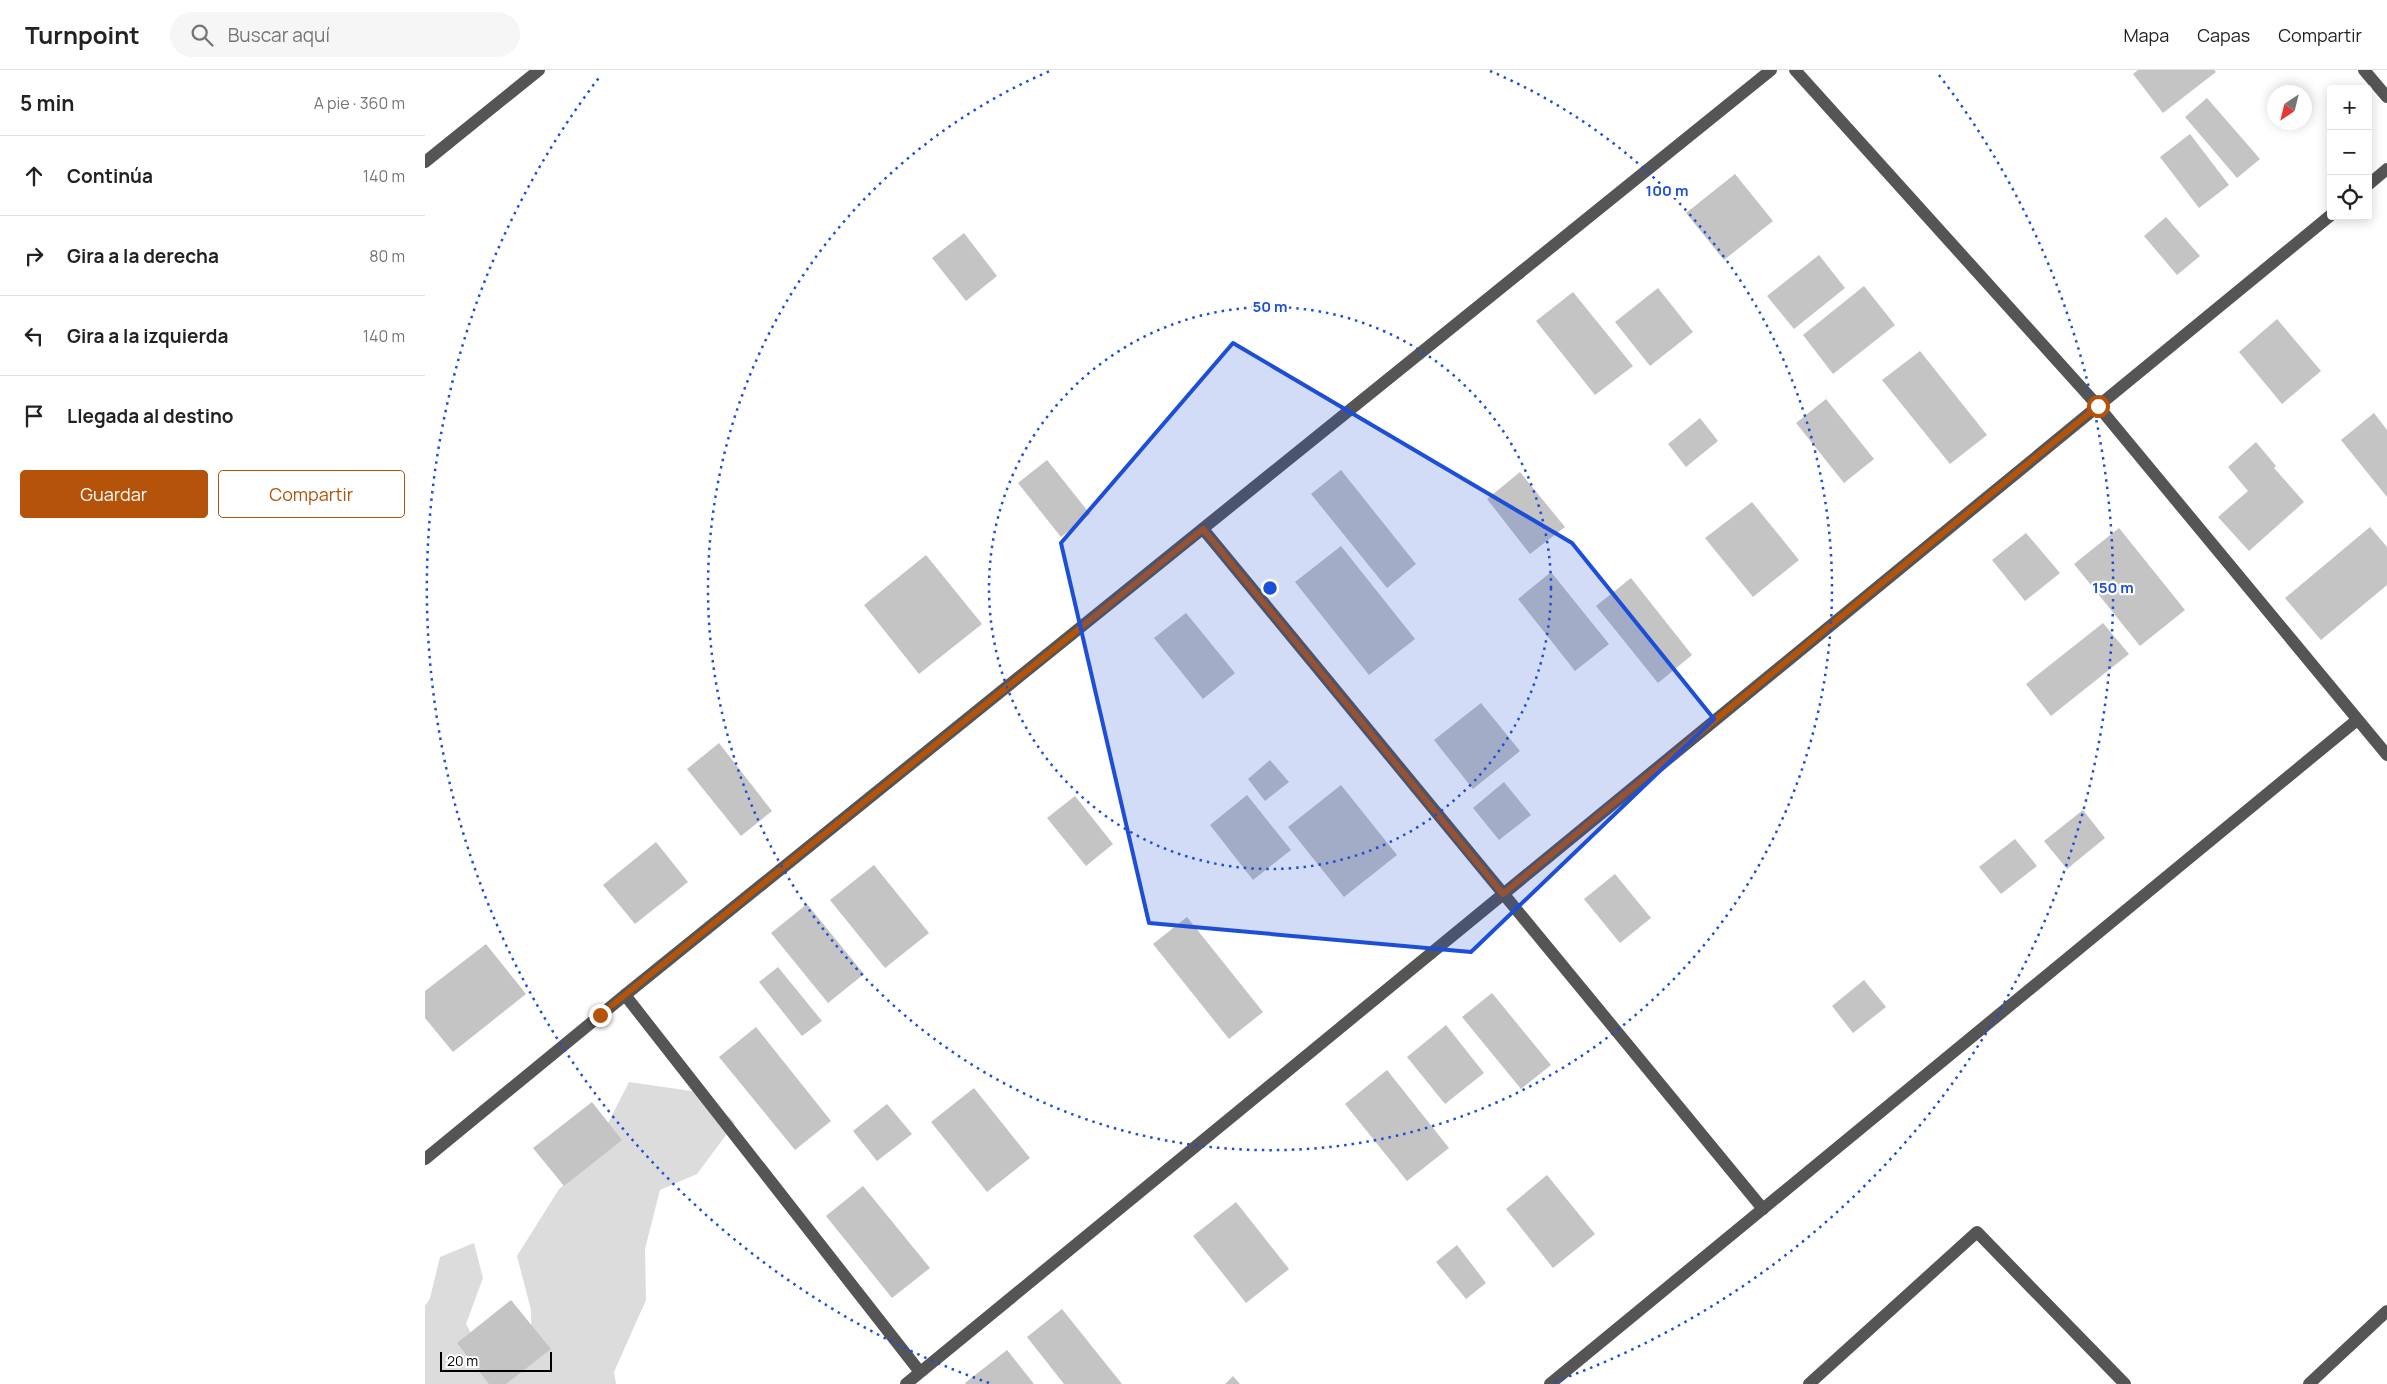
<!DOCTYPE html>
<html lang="es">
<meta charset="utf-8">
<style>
body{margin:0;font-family:Manrope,sans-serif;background:#f6f6f6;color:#222}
.controls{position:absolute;right:15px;top:15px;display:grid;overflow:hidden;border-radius:5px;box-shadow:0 2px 12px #0003}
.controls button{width:45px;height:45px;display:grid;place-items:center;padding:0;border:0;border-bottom:1px solid #e0e0e0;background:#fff;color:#222;font:25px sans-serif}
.compass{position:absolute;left:1842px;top:15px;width:45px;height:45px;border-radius:50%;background:#fff;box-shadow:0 2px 12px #0003;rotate:215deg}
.scale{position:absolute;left:15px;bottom:12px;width:112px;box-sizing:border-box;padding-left:5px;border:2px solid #000;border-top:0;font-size:14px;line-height:18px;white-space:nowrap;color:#000;-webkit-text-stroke:4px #fff;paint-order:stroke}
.stop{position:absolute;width:15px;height:15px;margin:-11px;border:4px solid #b45309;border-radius:50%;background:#fff}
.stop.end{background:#b45309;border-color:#fff;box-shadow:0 1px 5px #0008}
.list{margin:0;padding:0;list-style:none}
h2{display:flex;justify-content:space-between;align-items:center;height:65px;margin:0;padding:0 20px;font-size:21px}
h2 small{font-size:16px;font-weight:400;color:#767676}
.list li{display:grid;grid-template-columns:32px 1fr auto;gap:15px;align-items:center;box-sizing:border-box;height:80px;padding:0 20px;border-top:1px solid #e0e0e0}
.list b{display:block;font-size:19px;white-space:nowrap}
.list em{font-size:16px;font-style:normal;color:#767676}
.actions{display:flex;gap:10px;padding:15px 20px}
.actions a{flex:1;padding:11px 0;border:1px solid #b45309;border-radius:5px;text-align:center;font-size:18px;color:#b45309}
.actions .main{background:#b45309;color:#fff}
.icon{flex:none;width:28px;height:28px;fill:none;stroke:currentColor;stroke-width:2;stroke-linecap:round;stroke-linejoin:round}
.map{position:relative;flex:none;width:1962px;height:1314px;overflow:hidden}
header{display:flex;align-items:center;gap:30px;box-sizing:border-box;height:70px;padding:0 25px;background:#fff;border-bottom:1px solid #e0e0e0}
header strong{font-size:24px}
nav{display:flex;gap:28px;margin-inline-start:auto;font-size:18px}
.search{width:350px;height:45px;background:#f6f6f6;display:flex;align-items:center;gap:12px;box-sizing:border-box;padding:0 18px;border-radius:28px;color:#767676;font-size:19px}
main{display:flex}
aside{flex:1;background:#fff}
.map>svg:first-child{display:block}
</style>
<header>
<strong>Turnpoint</strong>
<div class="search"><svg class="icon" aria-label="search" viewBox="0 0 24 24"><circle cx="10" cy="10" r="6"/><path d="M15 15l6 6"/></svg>Buscar aquí</div>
<nav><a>Mapa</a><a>Capas</a><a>Compartir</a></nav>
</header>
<main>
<aside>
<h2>5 min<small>A pie · 360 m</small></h2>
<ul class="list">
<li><svg class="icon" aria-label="ahead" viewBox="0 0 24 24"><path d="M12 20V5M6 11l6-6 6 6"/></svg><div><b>Continúa</b></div><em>140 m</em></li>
<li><svg class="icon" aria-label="right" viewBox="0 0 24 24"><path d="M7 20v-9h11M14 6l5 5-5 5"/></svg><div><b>Gira a la derecha</b></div><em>80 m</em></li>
<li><svg class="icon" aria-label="left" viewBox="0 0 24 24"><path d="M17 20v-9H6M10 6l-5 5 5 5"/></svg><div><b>Gira a la izquierda</b></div><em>140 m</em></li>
<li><svg class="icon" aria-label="arrive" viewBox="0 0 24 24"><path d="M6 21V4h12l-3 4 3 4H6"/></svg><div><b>Llegada al destino</b></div></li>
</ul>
<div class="actions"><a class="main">Guardar</a><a>Compartir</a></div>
</aside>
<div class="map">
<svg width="1962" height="1314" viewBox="0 0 1962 1314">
<rect width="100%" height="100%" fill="#fff"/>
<polygon fill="#dcdcdc" points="204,1012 280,1023 310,1053 272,1104 235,1120 220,1179 221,1230 189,1302 191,1314 0,1314 0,1236 5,1228 15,1187 49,1173 58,1208 41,1254 58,1285 107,1292 106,1240 92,1186 134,1119 169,1091 179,1061"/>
<g fill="#c4c4c4">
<polygon points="1713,0 1789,0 1791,2 1738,43 1708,4"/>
<polygon points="1782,28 1835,89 1812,108 1760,47"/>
<polygon points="1765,64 1804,115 1774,138 1735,87"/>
<polygon points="1310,104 1348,151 1299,190 1261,143"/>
<polygon points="1741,147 1775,186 1752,205 1719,166"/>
<polygon points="539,163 572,206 541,231 507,188"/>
<polygon points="1394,185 1420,218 1369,259 1342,226"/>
<polygon points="1439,216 1470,255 1408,304 1378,265"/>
<polygon points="1233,218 1268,262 1225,296 1190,252"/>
<polygon points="1148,222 1208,296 1170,325 1111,251"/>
<polygon points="1852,249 1896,301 1857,334 1814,282"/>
<polygon points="1495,281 1562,365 1525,394 1457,310"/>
<polygon points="1401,329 1449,389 1419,413 1371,353"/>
<polygon points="1949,343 1962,360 1962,427 1916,370"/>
<polygon points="1275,348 1293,371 1261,397 1243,374"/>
<polygon points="1831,372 1851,396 1849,398 1879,432 1824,481 1793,447 1823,421 1803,397"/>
<polygon points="622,390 665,444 636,467 593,413"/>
<polygon points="916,400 991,494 962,518 886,424"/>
<polygon points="1095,402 1140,457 1105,484 1062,429"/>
<polygon points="1327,432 1374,490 1328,527 1280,468"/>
<polygon points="1945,457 1962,477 1962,515 1896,570 1860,528"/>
<polygon points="1694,458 1760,540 1715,576 1649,494"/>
<polygon points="1601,463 1635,503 1600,531 1567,490"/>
<polygon points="916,476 990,569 944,605 870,512"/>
<polygon points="501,485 557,554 494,604 439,535"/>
<polygon points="1126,502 1184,574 1150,601 1093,529"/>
<polygon points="1206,508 1267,585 1233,613 1171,536"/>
<polygon points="761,543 810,603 778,629 729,568"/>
<polygon points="1678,553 1704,584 1626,646 1601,614"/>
<polygon points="1056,633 1095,681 1048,719 1009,670"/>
<polygon points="294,673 347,741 316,766 262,699"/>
<polygon points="845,690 864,712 840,731 823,709"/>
<polygon points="1079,712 1106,745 1074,770 1048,738"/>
<polygon points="916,715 972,785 919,827 863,757"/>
<polygon points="822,725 866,780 828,810 785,755"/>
<polygon points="650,726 688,774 661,796 622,748"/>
<polygon points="1658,740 1680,768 1642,799 1619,771"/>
<polygon points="1590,769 1612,796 1576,824 1554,797"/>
<polygon points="231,772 263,812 210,854 178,815"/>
<polygon points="449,795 504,863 460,898 405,830"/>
<polygon points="1190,804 1226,848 1195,873 1159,829"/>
<polygon points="382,834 439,904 403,933 346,863"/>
<polygon points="762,847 838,942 804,969 728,874"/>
<polygon points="61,874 101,924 28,982 0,948 0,921"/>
<polygon points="353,897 397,951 377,966 334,912"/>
<polygon points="1439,910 1461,937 1428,963 1407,936"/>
<polygon points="1067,923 1126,995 1096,1019 1037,947"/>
<polygon points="1021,955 1059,1003 1020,1034 982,987"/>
<polygon points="331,957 406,1051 370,1080 294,987"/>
<polygon points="962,1000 1024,1078 982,1111 920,1034"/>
<polygon points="549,1018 605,1088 562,1122 506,1052"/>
<polygon points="167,1032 197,1070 139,1116 108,1078"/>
<polygon points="462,1034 487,1064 452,1091 428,1061"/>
<polygon points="1122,1105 1170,1164 1128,1198 1081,1139"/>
<polygon points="438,1116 505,1198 467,1228 401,1146"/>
<polygon points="811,1132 864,1199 821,1233 768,1166"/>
<polygon points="1032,1175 1061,1213 1041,1229 1011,1192"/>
<polygon points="86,1230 126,1279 81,1314 64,1314 32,1273"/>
<polygon points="637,1239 697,1314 639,1314 602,1267"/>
<polygon points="582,1280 609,1314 541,1314 540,1313"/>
<polygon points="808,1306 815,1314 800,1314"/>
</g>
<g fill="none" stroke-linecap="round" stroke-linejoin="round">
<g stroke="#555" stroke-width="12">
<polyline points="1370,0 1673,336 1962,685"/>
<polyline points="1939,0 1962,27"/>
<polyline points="0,92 114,0"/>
<polyline points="1943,115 1962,99"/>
<polyline points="778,459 1338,1139"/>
<polyline points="200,925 495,1302"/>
<polyline points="0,1089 200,925 1346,0"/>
<polyline points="481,1314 1906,145"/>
<polyline points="1125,1314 1932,650"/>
<polyline points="1384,1314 1552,1162 1700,1314"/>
<polyline points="1884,1314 1962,1241"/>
</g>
</g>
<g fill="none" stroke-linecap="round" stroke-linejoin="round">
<polyline stroke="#b45309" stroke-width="6" points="175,945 778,459 1078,824 1673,336"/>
</g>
<path fill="#1d4ed8" fill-opacity="0.2" stroke="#1d4ed8" stroke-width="4" stroke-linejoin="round" d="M808,273l339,200 142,176 -243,233 -322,-29 -88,-380z"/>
<g fill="none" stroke="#1d4ed8" stroke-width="2.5" stroke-dasharray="2.5 5">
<circle cx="845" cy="518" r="281"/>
<path d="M1065 1A562 562 0 1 1 625 1"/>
<path d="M564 1313A843 843 0 0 1 176 5M1514 5A843 843 0 0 1 1126 1313"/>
</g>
<circle cx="845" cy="518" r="8" fill="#1d4ed8" stroke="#fff" stroke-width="2.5"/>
<g font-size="15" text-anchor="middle" font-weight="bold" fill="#1d4ed8" stroke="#fff" stroke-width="4.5" stroke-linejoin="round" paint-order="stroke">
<text x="1242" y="126">100 m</text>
<text x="845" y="242">50 m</text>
<text x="1688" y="523">150 m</text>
</g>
</svg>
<div class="controls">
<button>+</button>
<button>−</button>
<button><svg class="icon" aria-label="locate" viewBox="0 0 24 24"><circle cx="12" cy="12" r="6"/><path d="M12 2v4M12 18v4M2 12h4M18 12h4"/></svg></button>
</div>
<svg class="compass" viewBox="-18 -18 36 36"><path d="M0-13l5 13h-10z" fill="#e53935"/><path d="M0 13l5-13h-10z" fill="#767676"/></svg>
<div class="scale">20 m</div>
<div class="stop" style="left:1673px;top:336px"></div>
<div class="stop end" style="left:175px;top:945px"></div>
</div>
</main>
